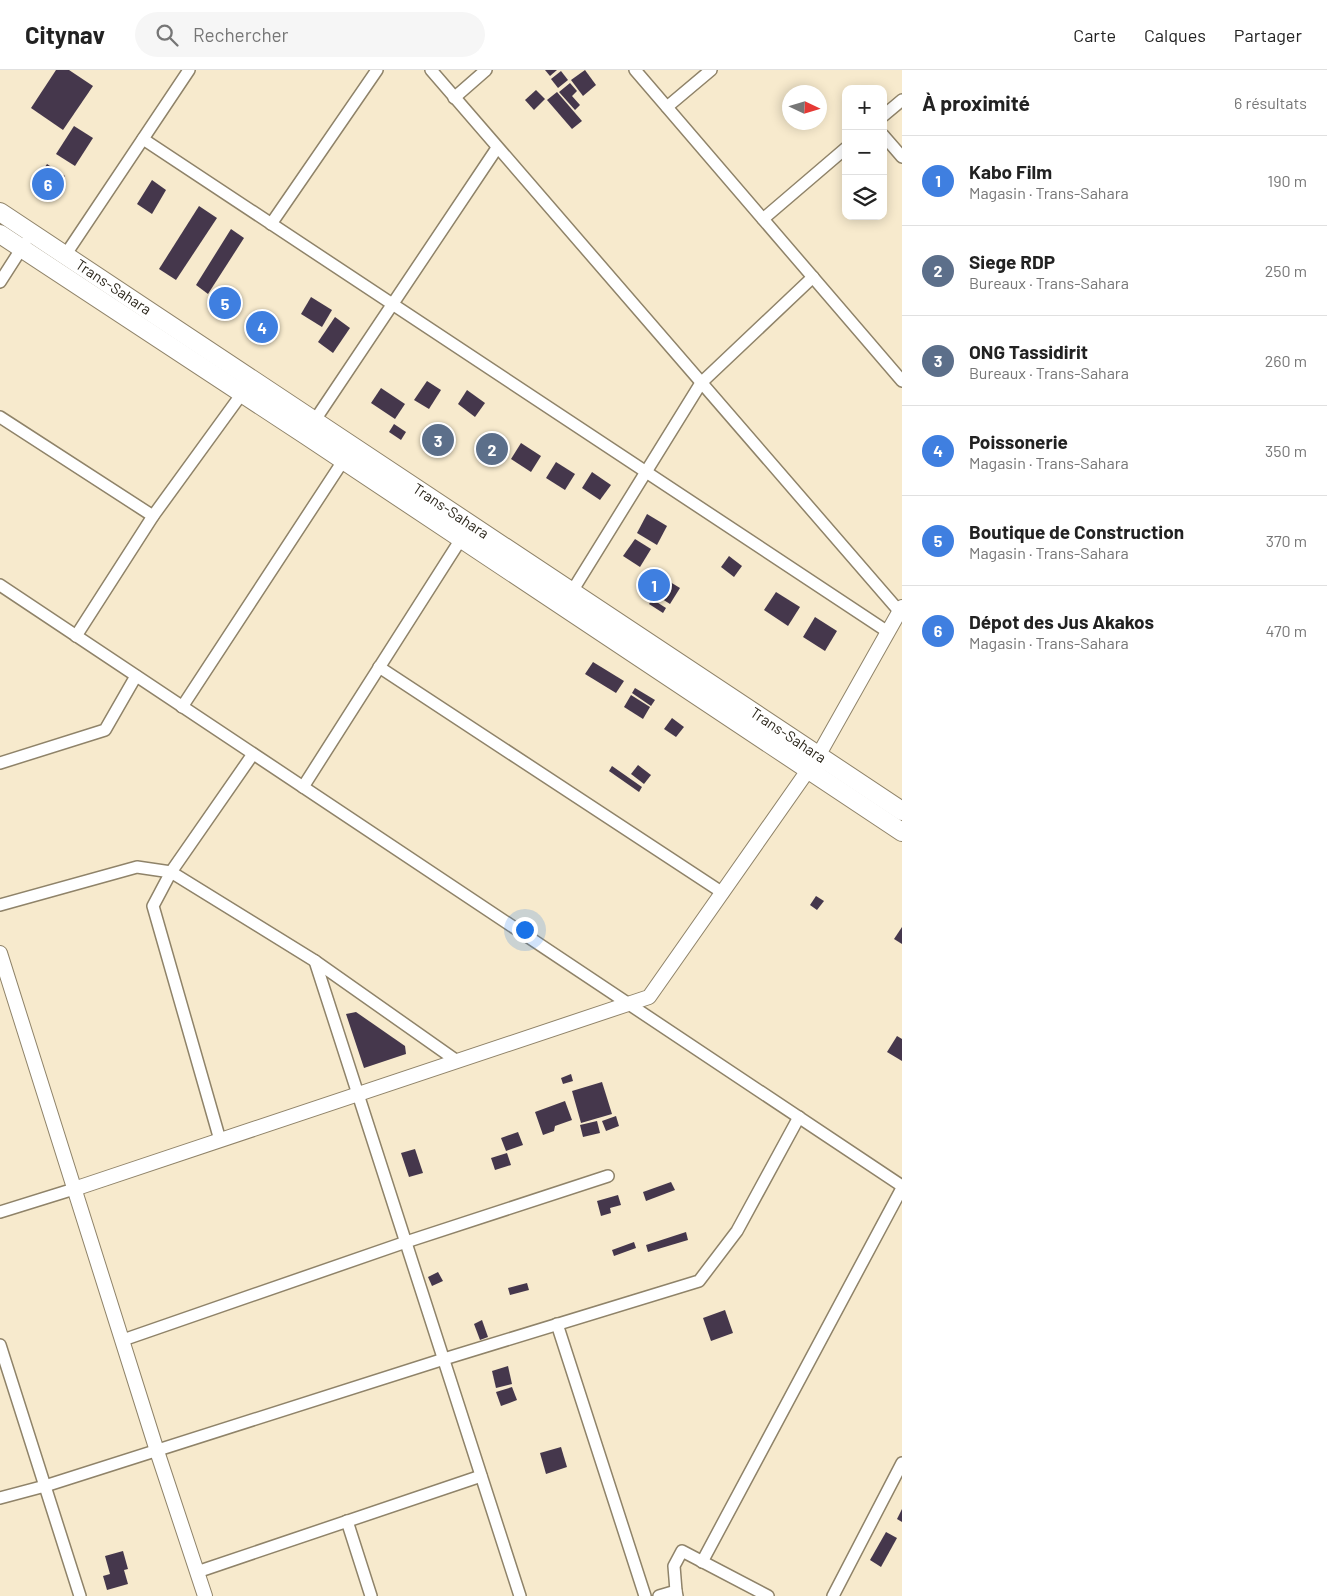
<!DOCTYPE html>
<html lang="fr">
<meta charset="utf-8">
<style>
body{margin:0;font-family:Barlow,sans-serif;background:#f6f6f6;color:#222}
.controls{position:absolute;right:15px;top:15px;display:grid;overflow:hidden;border-radius:10px;box-shadow:0 2px 12px #0003}
.controls button{width:45px;height:45px;display:grid;place-items:center;padding:0;border:0;border-bottom:1px solid #e0e0e0;background:#fff;color:#222;font:25px sans-serif}
.compass{position:absolute;left:782px;top:15px;width:45px;height:45px;border-radius:50%;background:#fff;box-shadow:0 2px 12px #0003;rotate:94deg}
.you{position:absolute;left:524px;top:859px;width:18px;height:18px;margin:-12px;border:4px solid #fff;border-radius:50%;background:#1a73e8;box-shadow:0 0 0 8px #1a73e833}
.badge{display:grid;place-items:center;width:32px;height:32px;border-radius:50%;background:#111827;color:#fff;font-size:16px;font-weight:700}
.pin{position:absolute;translate:-50% -50%;border:2px solid #fff;box-shadow:0 1px 5px #0006}
.list{margin:0;padding:0;list-style:none}
h2{display:flex;justify-content:space-between;align-items:center;height:65px;margin:0;padding:0 20px;font-size:21px}
h2 small{font-size:16px;font-weight:400;color:#767676}
.list li{display:grid;grid-template-columns:32px 1fr auto;gap:15px;align-items:center;box-sizing:border-box;height:90px;padding:0 20px;border-top:1px solid #e0e0e0}
.list b{display:block;font-size:19px;white-space:nowrap}
.list p{margin:0;font-size:16px;white-space:nowrap;color:#767676}
.list em{font-size:16px;font-style:normal;color:#767676}
.icon{flex:none;width:28px;height:28px;fill:none;stroke:currentColor;stroke-width:2;stroke-linecap:round;stroke-linejoin:round}
.map{position:relative;flex:none;width:902px;height:1526px;overflow:hidden}
header{display:flex;align-items:center;gap:30px;box-sizing:border-box;height:70px;padding:0 25px;background:#fff;border-bottom:1px solid #e0e0e0}
header strong{font-size:24px}
nav{display:flex;gap:28px;margin-inline-start:auto;font-size:18px}
.search{width:350px;height:45px;background:#f6f6f6;display:flex;align-items:center;gap:12px;box-sizing:border-box;padding:0 18px;border-radius:28px;color:#767676;font-size:19px}
main{display:flex}
aside{flex:1;background:#fff}
.map>svg:first-child{display:block}
</style>
<header>
<strong>Citynav</strong>
<div class="search"><svg class="icon" aria-label="search" viewBox="0 0 24 24"><circle cx="10" cy="10" r="6"/><path d="M15 15l6 6"/></svg>Rechercher</div>
<nav><a>Carte</a><a>Calques</a><a>Partager</a></nav>
</header>
<main>
<div class="map">
<svg width="902" height="1526" viewBox="0 0 902 1526">
<rect width="100%" height="100%" fill="#f7eacd"/>
<g fill="#45374c">
<polygon points="56,0 69,0 93,16 63,60 31,38"/>
<polygon points="545,0 557,0 550,6"/>
<polygon points="585,0 596,15 583,26 571,10"/>
<polygon points="561,1 568,10 558,18 551,9"/>
<polygon points="570,13 577,21 572,26 580,35 575,40 559,22"/>
<polygon points="536,20 545,29 534,40 525,30"/>
<polygon points="557,22 582,51 572,59 547,30"/>
<polygon points="74,56 93,68 75,96 56,84"/>
<polygon points="47,94 65,106 52,125 34,114"/>
<polygon points="152,110 166,120 152,144 137,134"/>
<polygon points="199,136 217,148 176,210 159,199"/>
<polygon points="231,159 244,168 208,224 196,215"/>
<polygon points="219,222 240,235 233,248 211,235"/>
<polygon points="311,227 332,240 322,257 301,244"/>
<polygon points="255,245 278,261 271,270 248,254"/>
<polygon points="335,247 350,258 333,283 318,272"/>
<polygon points="427,311 441,320 429,339 414,330"/>
<polygon points="381,318 405,334 395,349 371,333"/>
<polygon points="467,320 485,333 475,347 458,334"/>
<polygon points="394,354 406,362 401,370 389,362"/>
<polygon points="521,373 541,386 531,402 511,389"/>
<polygon points="556,392 575,404 565,420 546,408"/>
<polygon points="592,402 611,415 600,430 582,418"/>
<polygon points="647,444 667,456 657,475 637,463"/>
<polygon points="635,469 651,479 640,497 623,486"/>
<polygon points="729,486 742,496 734,507 721,497"/>
<polygon points="652,501 680,518 670,534 643,517"/>
<polygon points="776,522 800,537 788,556 764,540"/>
<polygon points="652,529 666,538 663,543 649,534"/>
<polygon points="815,547 837,561 825,581 803,567"/>
<polygon points="593,592 624,611 616,623 585,604"/>
<polygon points="635,618 655,630 651,636 632,623"/>
<polygon points="631,625 650,637 643,649 624,637"/>
<polygon points="672,648 684,657 676,667 664,659"/>
<polygon points="638,695 651,705 644,714 631,704"/>
<polygon points="612,696 642,717 639,722 609,701"/>
<polygon points="816,826 824,831 817,840 810,835"/>
<polygon points="902,857 902,874 894,869"/>
<polygon points="356,942 405,976 406,984 364,998 346,944"/>
<polygon points="897,966 902,969 902,991 887,982"/>
<polygon points="571,1004 573,1011 563,1014 561,1008"/>
<polygon points="602,1012 612,1044 581,1053 572,1021"/>
<polygon points="565,1031 572,1050 555,1056 554,1061 543,1065 535,1042"/>
<polygon points="616,1046 619,1056 606,1061 602,1051"/>
<polygon points="597,1051 600,1063 583,1067 580,1055"/>
<polygon points="518,1062 523,1075 506,1081 501,1068"/>
<polygon points="415,1079 423,1103 409,1107 401,1083"/>
<polygon points="507,1083 511,1095 495,1100 491,1088"/>
<polygon points="671,1112 675,1120 646,1131 643,1122"/>
<polygon points="618,1125 621,1135 610,1138 611,1143 601,1146 597,1131"/>
<polygon points="686,1162 688,1170 648,1182 646,1175"/>
<polygon points="634,1172 636,1178 614,1186 612,1180"/>
<polygon points="438,1202 443,1211 432,1216 428,1207"/>
<polygon points="527,1213 529,1220 510,1225 508,1218"/>
<polygon points="725,1240 733,1263 711,1271 703,1248"/>
<polygon points="482,1250 488,1267 480,1270 474,1254"/>
<polygon points="508,1296 512,1314 496,1318 492,1301"/>
<polygon points="512,1317 517,1330 501,1336 496,1322"/>
<polygon points="561,1377 567,1397 546,1404 540,1383"/>
<polygon points="902,1439 902,1452 897,1449"/>
<polygon points="886,1462 897,1468 881,1497 870,1490"/>
<polygon points="123,1481 128,1499 124,1500 128,1514 107,1520 103,1506 110,1504 105,1486"/>
</g>
<g fill="none" stroke-linecap="round" stroke-linejoin="round">
<g stroke="#8f8369" stroke-width="14">
<g id="minor">
<polyline points="431,0 899,541"/>
<polyline points="635,0 902,311"/>
<polyline points="454,28 486,0"/>
<polyline points="667,37 711,0"/>
<polyline points="883,46 902,30"/>
<polyline points="883,65 902,87"/>
<polyline points="143,69 888,562"/>
<polyline points="763,149 846,78"/>
<polyline points="271,154 377,0"/>
<polyline points="66,184 189,0"/>
<polyline points="0,212 25,173"/>
<polyline points="0,347 153,446"/>
<polyline points="315,350 497,78"/>
<polyline points="0,515 902,1116"/>
<polyline points="571,523 701,313 813,207"/>
<polyline points="76,566 153,446 246,318"/>
<polyline points="379,597 723,823"/>
<polyline points="182,637 343,391"/>
<polyline points="0,693 105,660 136,606"/>
<polyline points="303,717 461,469"/>
<polyline points="0,835 137,797 171,802 315,891 457,991"/>
<polyline points="315,891 520,1526"/>
<polyline points="220,1070 153,836 171,802 253,684"/>
<polyline points="0,1142 74,1119"/>
<polyline points="557,1254 645,1526"/>
<polyline points="123,1270 406,1172 608,1106"/>
<polyline points="0,1275 80,1526"/>
<polyline points="0,1428 45,1416 444,1289 699,1211 737,1161 799,1047"/>
<polyline points="347,1451 371,1526"/>
<polyline points="702,1492 902,1118"/>
<polyline points="197,1502 481,1406"/>
<polyline points="676,1521 674,1496 682,1481 768,1526"/>
<polyline points="659,1526 676,1521 677,1526"/>
<polyline points="833,1526 902,1393"/>
</g>
</g>
<g stroke="#8f8369" stroke-width="16">
<g id="tertiary">
<polyline points="0,883 157,1381 205,1526"/>
<polyline points="74,1119 649,927 818,686 902,537"/>
</g>
</g>
<g stroke="#8f8369" stroke-width="20">
<g id="primary">
<path id="s1" d="M0,142l902,599"/>
<polyline points="0,164 307,366 902,762"/>
</g>
</g>
<use href="#minor" stroke="#fff" stroke-width="11"/>
<use href="#tertiary" stroke="#fff" stroke-width="14"/>
<use href="#primary" stroke="#fff" stroke-width="18"/>
</g>
<g text-anchor="middle" stroke-width="5" stroke-linejoin="round" paint-order="stroke">
<g font-size="15" fill="#2b261b" stroke="#fff">
<text dy="5" stroke="none"><textPath href="#s1" startOffset="136">Trans-Sahara</textPath></text>
<text dy="5" stroke="none"><textPath href="#s1" startOffset="541">Trans-Sahara</textPath></text>
<text dy="5" stroke="none"><textPath href="#s1" startOffset="946">Trans-Sahara</textPath></text>
</g>
</g>
</svg>
<div class="controls">
<button>+</button>
<button>−</button>
<button><svg class="icon" aria-label="layers" viewBox="0 0 24 24"><path d="M12 4l9 5-9 5-9-5zM3 14l9 5 9-5"/></svg></button>
</div>
<svg class="compass" viewBox="-18 -18 36 36"><path d="M0-13l5 13h-10z" fill="#e53935"/><path d="M0 13l5-13h-10z" fill="#767676"/></svg>
<div class="you"></div>
<div class="pin badge" style="left:654px;top:515px;background:#3f7fe0">1</div>
<div class="pin badge" style="left:492px;top:379px;background:#5c6f8a">2</div>
<div class="pin badge" style="left:438px;top:370px;background:#5c6f8a">3</div>
<div class="pin badge" style="left:262px;top:257px;background:#3f7fe0">4</div>
<div class="pin badge" style="left:225px;top:233px;background:#3f7fe0">5</div>
<div class="pin badge" style="left:48px;top:114px;background:#3f7fe0">6</div>
</div>
<aside>
<h2>À proximité<small>6 résultats</small></h2>
<ul class="list">
<li><span class="badge" style="background:#3f7fe0">1</span><div><b>Kabo Film</b><p>Magasin · Trans-Sahara</p></div><em>190 m</em></li>
<li><span class="badge" style="background:#5c6f8a">2</span><div><b>Siege RDP</b><p>Bureaux · Trans-Sahara</p></div><em>250 m</em></li>
<li><span class="badge" style="background:#5c6f8a">3</span><div><b>ONG Tassidirit</b><p>Bureaux · Trans-Sahara</p></div><em>260 m</em></li>
<li><span class="badge" style="background:#3f7fe0">4</span><div><b>Poissonerie</b><p>Magasin · Trans-Sahara</p></div><em>350 m</em></li>
<li><span class="badge" style="background:#3f7fe0">5</span><div><b>Boutique de Construction</b><p>Magasin · Trans-Sahara</p></div><em>370 m</em></li>
<li><span class="badge" style="background:#3f7fe0">6</span><div><b>Dépot des Jus Akakos</b><p>Magasin · Trans-Sahara</p></div><em>470 m</em></li>
</ul>
</aside>
</main>
